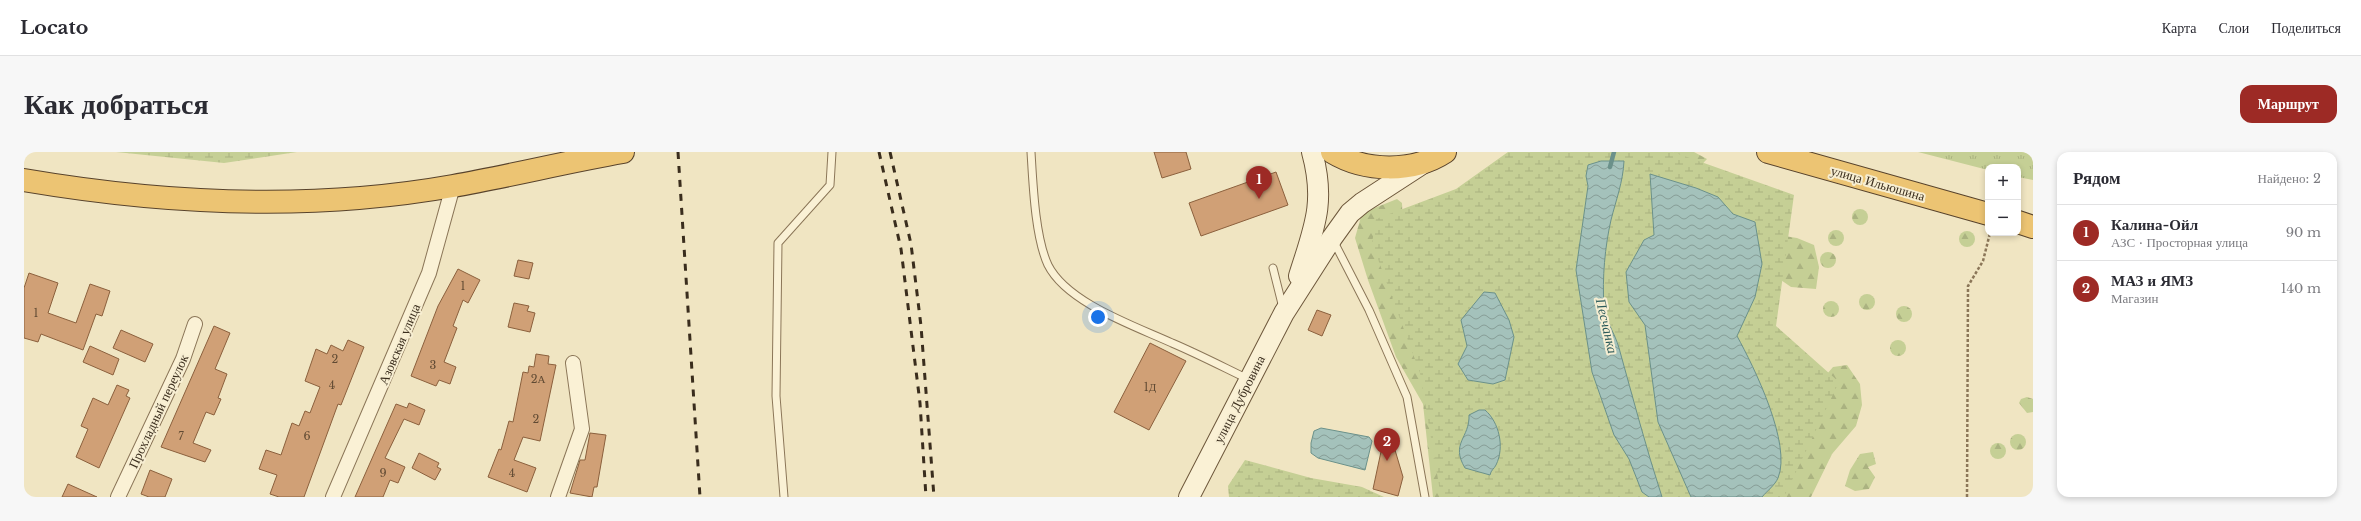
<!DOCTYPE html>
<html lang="ru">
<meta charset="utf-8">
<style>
body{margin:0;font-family:"Libre Baskerville",serif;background:#f7f7f7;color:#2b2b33}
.controls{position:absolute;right:12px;top:12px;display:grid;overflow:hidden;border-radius:8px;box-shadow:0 2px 6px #0003}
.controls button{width:36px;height:36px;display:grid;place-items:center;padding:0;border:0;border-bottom:1px solid #e1e1e2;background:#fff;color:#2b2b33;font:20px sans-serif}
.you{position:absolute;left:1074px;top:165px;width:14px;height:14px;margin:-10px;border:3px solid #fff;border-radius:50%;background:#1a73e8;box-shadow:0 0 0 6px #1a73e833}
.badge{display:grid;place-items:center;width:26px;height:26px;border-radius:50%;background:#9d2a25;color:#fff;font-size:13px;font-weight:700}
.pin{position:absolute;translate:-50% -33px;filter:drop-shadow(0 1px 2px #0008)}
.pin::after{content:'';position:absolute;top:21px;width:14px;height:12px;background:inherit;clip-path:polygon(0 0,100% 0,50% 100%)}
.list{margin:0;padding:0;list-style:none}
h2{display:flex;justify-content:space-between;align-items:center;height:52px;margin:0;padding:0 16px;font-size:17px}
h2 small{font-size:13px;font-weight:400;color:#7c7c81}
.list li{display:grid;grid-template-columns:26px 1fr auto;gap:12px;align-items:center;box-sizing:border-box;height:56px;padding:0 16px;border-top:1px solid #e1e1e2}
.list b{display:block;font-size:15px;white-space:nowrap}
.list p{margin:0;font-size:13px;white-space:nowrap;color:#7c7c81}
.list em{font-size:13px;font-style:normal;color:#7c7c81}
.map{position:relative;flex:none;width:2009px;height:345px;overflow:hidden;border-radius:12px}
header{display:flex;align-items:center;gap:24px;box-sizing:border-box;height:56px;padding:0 20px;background:#fff;border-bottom:1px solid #e1e1e2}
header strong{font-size:19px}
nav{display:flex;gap:22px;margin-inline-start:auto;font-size:14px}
.intro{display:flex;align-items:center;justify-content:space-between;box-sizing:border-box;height:96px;padding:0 24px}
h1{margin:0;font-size:28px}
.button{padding:10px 18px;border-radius:12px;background:#9d2a25;color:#fff;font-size:14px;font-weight:700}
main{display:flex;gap:24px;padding:0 24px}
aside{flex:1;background:#fff;border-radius:12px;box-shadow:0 2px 6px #0003}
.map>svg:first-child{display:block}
</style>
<header>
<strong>Locato</strong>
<nav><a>Карта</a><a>Слои</a><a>Поделиться</a></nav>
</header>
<div class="intro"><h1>Как добраться</h1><a class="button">Маршрут</a></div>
<main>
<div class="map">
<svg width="2009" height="345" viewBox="0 0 2009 345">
<defs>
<pattern id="grass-tufts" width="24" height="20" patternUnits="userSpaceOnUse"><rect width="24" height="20" fill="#c5cf95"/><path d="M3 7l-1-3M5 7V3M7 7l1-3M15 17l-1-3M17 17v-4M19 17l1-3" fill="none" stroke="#aab280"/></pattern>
<pattern id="forest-firs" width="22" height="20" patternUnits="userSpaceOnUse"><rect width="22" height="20" fill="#c5cf95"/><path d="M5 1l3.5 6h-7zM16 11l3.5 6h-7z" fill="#aab280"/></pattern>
<pattern id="wetland-marsh" width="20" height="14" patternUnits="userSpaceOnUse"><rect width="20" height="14" fill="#c5cf95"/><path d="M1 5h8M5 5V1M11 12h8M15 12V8" fill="none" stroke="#aab280"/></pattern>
<pattern id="water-waves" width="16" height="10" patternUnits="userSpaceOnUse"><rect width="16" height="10" fill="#a4c2bb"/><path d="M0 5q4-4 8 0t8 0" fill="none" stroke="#879e97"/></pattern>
</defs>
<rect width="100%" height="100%" fill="#f0e5c2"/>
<polygon fill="url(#grass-tufts)" points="1894,0 2009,0 2009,28 1994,25 1994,15 1964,15 1964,18"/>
<g fill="url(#forest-firs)">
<polygon points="1650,0 1670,0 1683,7 1670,21 1645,7"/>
<polygon points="1373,47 1378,51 1379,77 1436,345 1409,345 1399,252 1372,205 1344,128 1331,86 1338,61"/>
<circle cx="1836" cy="65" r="8"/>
<circle cx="1812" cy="86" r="8"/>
<circle cx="1943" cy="87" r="8"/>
<polygon points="1747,82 1773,86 1790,93 1795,115 1792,137 1767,135 1744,119"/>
<circle cx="1804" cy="108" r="8"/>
<circle cx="1843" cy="150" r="8"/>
<circle cx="1807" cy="157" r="8"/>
<circle cx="1880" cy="162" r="8"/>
<circle cx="1874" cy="196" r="8"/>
<polygon points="1823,213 1836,232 1838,253 1832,274 1808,302 1787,345 1742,345 1791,236 1809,215"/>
<polygon points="2003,245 2009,247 2009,260 2003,261 1995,251 1997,247"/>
<circle cx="1994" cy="290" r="8"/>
<circle cx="1974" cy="299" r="8"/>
<polygon points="1849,300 1852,312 1844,315 1851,325 1845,337 1831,339 1821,334 1826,318 1836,302"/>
</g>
<g fill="url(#wetland-marsh)">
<polygon points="92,0 273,0 200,11"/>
<polygon points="1484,0 1649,0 1770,43 1752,174 1815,230 1760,345 1417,345 1396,221 1348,91 1352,67 1432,37"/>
<polygon points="1221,308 1287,326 1338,335 1360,345 1205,345 1204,334"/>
</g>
<g fill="url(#water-waves)" stroke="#6b918a">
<path d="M1577,9h23c-1,21 -8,39 -13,59 -6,26 -9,59 -7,85 1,16 11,28 15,43 14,50 27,100 43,149h-13l-7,-5 -13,-33 -15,-24 -22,-63 -16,-102 12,-84 -2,-10 2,-11z"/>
<path d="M1626,22l46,14 22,9 15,17 22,8 7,42 -7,33 -18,39c17,31 55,108 41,142 -3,7 -11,13 -16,19h-71l-33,-75 -13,-97 -16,-23 -3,-30 18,-32 10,-5z"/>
<polygon points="1460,140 1471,141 1485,168 1490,185 1481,228 1469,232 1444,228 1434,212 1443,194 1437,168"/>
<path d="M1455,258h6c14,12 20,37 11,55 -2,4 -5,5 -6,10l-25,-7c-15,-25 5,-30 4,-53z"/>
<polygon points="1297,276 1345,285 1348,289 1341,318 1294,306 1287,301 1287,291 1290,279"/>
</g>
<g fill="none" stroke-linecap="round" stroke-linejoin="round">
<polyline stroke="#6b918a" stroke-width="4.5" points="1586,15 1590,0"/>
</g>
<g fill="#d0a076" stroke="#8b603d">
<polygon points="1130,0 1162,0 1167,17 1138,26"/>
<polygon points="1252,20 1264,53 1177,84 1165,51"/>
<polygon points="494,108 509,111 505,127 490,124"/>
<polygon points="434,117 456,128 444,151 439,148 429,174 433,176 420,210 432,215 426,232 415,228 412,234 387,224 414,154"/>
<polygon points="5,121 34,131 24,161 52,171 66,132 86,139 78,164 72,162 59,198 17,182 14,190 0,186 0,136"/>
<polygon points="490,151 505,154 503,159 511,161 506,180 484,175"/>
<polygon points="1293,158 1307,163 1298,184 1284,178"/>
<polygon points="190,174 206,181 191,217 203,222 194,246 197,247 190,263 182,260 169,291 187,298 181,310 137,295"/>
<polygon points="97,178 129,192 121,210 89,196"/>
<polygon points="324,188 340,195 317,253 314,252 280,345 255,345 246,342 253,323 235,317 242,298 257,303 268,271 275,274 281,259 286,261 296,235 281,229 292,197 303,202 307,193 319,199"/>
<polygon points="1126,191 1162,209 1125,278 1090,260"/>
<polygon points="66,194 95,207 89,223 59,210"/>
<polygon points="512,202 525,204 524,212 532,213 516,289 499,285 490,308 512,316 503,340 464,325 475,297 477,298 485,269 489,270 499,220 504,221 505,214 510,215"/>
<polygon points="93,233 105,238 102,244 106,246 75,316 52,305 64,277 57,274 69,246 84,253"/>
<polygon points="385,251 401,258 395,273 380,267 361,306 381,315 374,331 366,328 359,345 331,345 372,252 383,256"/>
<polygon points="566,281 582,283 573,335 570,335 568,345 546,341 556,308 561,308"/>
<polygon points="1358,295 1371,298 1379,325 1374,344 1349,337"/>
<polygon points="395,301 415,311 413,315 417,317 411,328 388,316"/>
<polygon points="126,318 148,327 141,345 125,345 117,342"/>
<polygon points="44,332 73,345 38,345"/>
</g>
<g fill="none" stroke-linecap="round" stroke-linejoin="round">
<g stroke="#8b7658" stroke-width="9">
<g id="service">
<path d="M1007,0c2,32 4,85 17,113 19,38 87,61 124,78 26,11 51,24 76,36"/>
<polyline points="1309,88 1345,158 1383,245 1401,345"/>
<polyline points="1249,116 1259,156"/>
<polyline points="760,345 752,244 754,91 806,33 808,0"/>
</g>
</g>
<g stroke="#8b7658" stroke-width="16">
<g id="minor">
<polyline points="94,345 159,207 171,172"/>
<polyline points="309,345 405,121 429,34"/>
<polyline points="534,345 558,277 549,211"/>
</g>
</g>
<g stroke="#6d573b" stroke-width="22">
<g id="secondary">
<path d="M1275,124c15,-48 27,-73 13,-124"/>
<polyline points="1165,345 1260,161 1308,86 1326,61 1338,51 1398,12"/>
</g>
</g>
<g stroke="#58432c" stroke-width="24">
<g id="trunk">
<path d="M1308,0c33,20 81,21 113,0"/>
<polyline points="1744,0 1964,62"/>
<path d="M0,28c141,24 288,31 429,6 57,-10 113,-24 170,-34"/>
<polyline points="1994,70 2009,75"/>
</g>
</g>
<polyline stroke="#8b7658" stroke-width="2.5" stroke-dasharray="3 2" stroke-linecap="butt" points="1943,345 1944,134 1959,109 1966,81"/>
<use href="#service" stroke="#faf1d5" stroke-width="7"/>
<use href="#minor" stroke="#faf1d5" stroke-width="14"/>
<use href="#secondary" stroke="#faf1d5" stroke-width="20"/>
<use href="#trunk" stroke="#ecc473" stroke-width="22"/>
<g stroke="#3a2d1d" stroke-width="3" stroke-dasharray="7 7" stroke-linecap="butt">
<polyline points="654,0 676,345"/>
<polyline points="855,0 877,97 896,251 902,345"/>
<polyline points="866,0 887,92 897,174 910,345"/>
</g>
</g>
<g text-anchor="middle" stroke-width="4" stroke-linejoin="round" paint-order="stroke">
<g font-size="11" fill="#604a33">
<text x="439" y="138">1</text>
<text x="12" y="165">1</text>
<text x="311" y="211">2</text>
<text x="409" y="217">3</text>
<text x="514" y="231">2А</text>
<text x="308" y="237">4</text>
<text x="1126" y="239">1Д</text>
<text x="512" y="271">2</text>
<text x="157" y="288">7</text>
<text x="283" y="288">6</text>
<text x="359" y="325">9</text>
<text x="488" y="325">4</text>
</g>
<g font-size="13" fill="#3a2d1d" stroke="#f7eed2">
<text transform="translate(1854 31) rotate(16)" y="5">улица Ильюшина</text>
<text transform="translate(375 192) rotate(-67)" y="5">Азовская улица</text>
<text transform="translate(1215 247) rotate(-63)" y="5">улица Дубровина</text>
<text transform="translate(134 259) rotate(-65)" y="5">Прохладный переулок</text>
</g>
<g font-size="14" font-style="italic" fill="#2b5a5a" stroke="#f7eed2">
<text transform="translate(1583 174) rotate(77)" y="5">Песчанка</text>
</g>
</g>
</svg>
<div class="controls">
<button>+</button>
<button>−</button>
</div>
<div class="you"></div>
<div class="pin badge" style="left:1235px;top:47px">1</div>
<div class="pin badge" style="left:1363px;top:309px">2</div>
</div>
<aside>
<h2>Рядом<small>Найдено: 2</small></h2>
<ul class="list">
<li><span class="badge">1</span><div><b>Калина-Ойл</b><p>АЗС · Просторная улица</p></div><em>90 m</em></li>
<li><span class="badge">2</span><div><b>МАЗ и ЯМЗ</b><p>Магазин</p></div><em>140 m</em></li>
</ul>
</aside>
</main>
